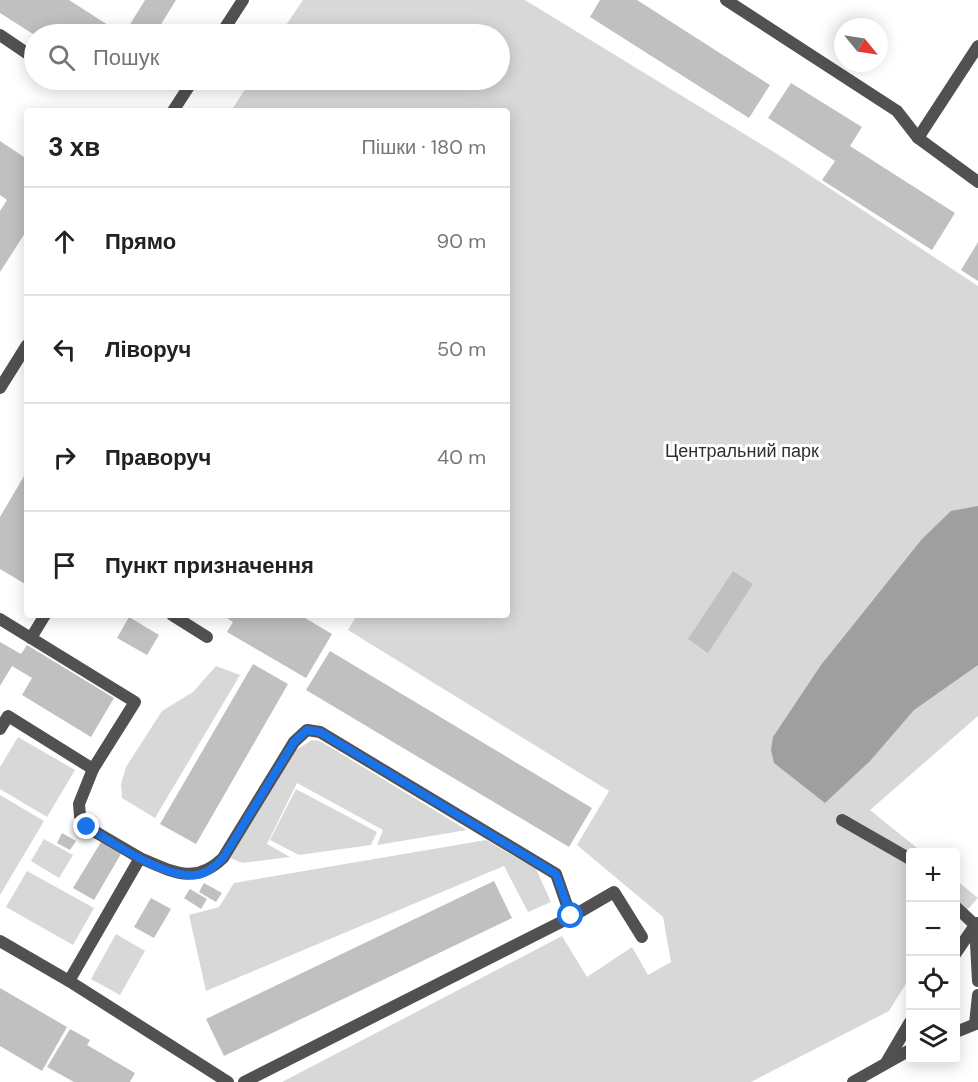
<!DOCTYPE html>
<html lang="uk">
<meta charset="utf-8">
<style>
body{margin:0;font-family:"DM Sans",sans-serif;background:#f6f6f6;color:#222}
.controls{position:absolute;right:18px;bottom:18px;display:grid;overflow:hidden;border-radius:6px;box-shadow:0 3px 15px #0003}
.controls button{width:54px;height:54px;display:grid;place-items:center;padding:0;border:0;border-bottom:2px solid #e0e0e0;background:#fff;color:#222;font:30px sans-serif}
.compass{position:absolute;left:834px;top:18px;width:54px;height:54px;border-radius:50%;background:#fff;box-shadow:0 3px 15px #0003;rotate:120deg}
.stop{position:absolute;width:18px;height:18px;margin:-14px;border:4px solid #1a73e8;border-radius:50%;background:#fff}
.stop.end{background:#1a73e8;border-color:#fff;box-shadow:0 2px 6px #0008}
.list{margin:0;padding:0;list-style:none}
h2{display:flex;justify-content:space-between;align-items:center;height:78px;margin:0;padding:0 24px;font-size:26px}
h2 small{font-size:20px;font-weight:400;color:#767676}
.list li{display:grid;grid-template-columns:39px 1fr auto;gap:18px;align-items:center;box-sizing:border-box;height:108px;padding:0 24px;border-top:2px solid #e0e0e0}
.list b{display:block;font-size:22px;white-space:nowrap}
.list em{font-size:20px;font-style:normal;color:#767676}
.icon{flex:none;width:33px;height:33px;fill:none;stroke:currentColor;stroke-width:2;stroke-linecap:round;stroke-linejoin:round}
.map{position:relative;flex:none;width:978px;height:1082px;overflow:hidden}
.search{position:absolute;background:#fff;box-shadow:0 3px 15px #0003;left:24px;top:24px;width:486px;height:66px;display:flex;align-items:center;gap:15px;box-sizing:border-box;padding:0 21px;border-radius:33px;color:#767676;font-size:22px}
.panel{position:absolute;background:#fff;box-shadow:0 3px 15px #0003;left:24px;top:108px;width:486px;height:510px;border-radius:6px}
.map>svg:first-child{display:block}
</style>
<div class="map">
<svg width="978" height="1082" viewBox="0 0 978 1082">
<rect width="100%" height="100%" fill="#fff"/>
<g fill="#d8d8d8">
<polygon points="303,0 525,0 782,157 978,286 978,716 870,810 922,852 910,852 910,977 889,1011 751,1082 282,1082 562,936 587,977 632,947 648,975 671,962 663,917 577,845 609,791 348,630 357,615 507,615 507,111 231,111 251,80 500,80 500,34 280,34"/>
<polygon points="216,666 240,675 155,818 122,798 121,784 126,767 162,711 193,692"/>
<polygon points="18,737 75,770 47,817 0,789 0,767"/>
<polygon points="312,740 320,741 467,830 377,845 383,830 297,783 267,844 290,857 242,863 230,858 296,750"/>
<polygon points="296,789 377,832 371,845 299,855 270,840"/>
<polygon points="0,795 44,821 0,895"/>
<polygon points="44,839 73,855 59,878 31,861"/>
<polygon points="486,840 536,869 551,902 528,912 504,866 206,991 189,915 219,907 234,883"/>
<polygon points="27,871 94,908 73,945 6,907"/>
<polygon points="956,880 978,898 956,922"/>
<polygon points="116,934 145,951 120,995 91,979"/>
</g>
<polygon fill="#9f9f9f" points="978,506 978,665 914,710 870,761 825,803 774,763 771,750 773,737 821,665 922,539 951,511"/>
<g fill="#c0c0c0">
<polygon points="0,0 69,0 122,34 33,34 0,13"/>
<polygon points="145,0 176,0 155,34 124,34"/>
<polygon points="600,0 637,0 770,85 749,118 590,17"/>
<polygon points="791,83 862,127 850,146 955,213 932,250 822,180 835,161 768,118"/>
<polygon points="0,141 27,159 27,230 0,272 0,211 7,200 0,195"/>
<polygon points="978,242 978,281 961,270"/>
<polygon points="27,471 27,585 0,569 0,517"/>
<polygon points="733,571 753,584 708,653 688,639"/>
<polygon points="222,615 300,615 332,634 306,678 227,632 233,622"/>
<polygon points="129,617 159,635 147,655 117,638"/>
<polygon points="0,642 21,654 27,645 114,698 91,737 22,695 32,678 12,666 0,686"/>
<polygon points="330,651 592,808 569,847 306,690"/>
<polygon points="253,664 288,684 196,844 160,824"/>
<polygon points="62,833 76,841 70,850 57,843"/>
<polygon points="101,842 121,854 94,900 73,888"/>
<polygon points="494,881 512,918 224,1056 206,1019"/>
<polygon points="204,883 222,893 216,902 199,892"/>
<polygon points="190,889 207,899 201,909 184,898"/>
<polygon points="151,898 171,909 154,938 134,927"/>
<polygon points="0,988 67,1027 42,1071 0,1046"/>
<polygon points="70,1029 90,1040 87,1045 135,1073 130,1082 74,1082 47,1067"/>
</g>
<g fill="none" stroke-linecap="round" stroke-linejoin="round">
<g stroke="#515151" stroke-width="12">
<polyline points="726,0 897,111 918,138 978,182"/>
<polyline points="0,35 34,58"/>
<polyline points="918,138 978,46"/>
<polyline points="172,615 207,637"/>
<polyline points="0,619 135,702 93,769 8,716 0,729"/>
<polyline points="31,638 45,615"/>
<polyline points="842,820 910,859"/>
<path d="M140,858c32,13 54,28 83,0l71,-116 13,-12 13,2 236,142 15,43 -327,165"/>
<polyline points="956,907 975,925 956,953"/>
<polyline points="571,917 614,892 642,937"/>
<polyline points="977,923 975,925 978,981"/>
<polyline points="0,941 69,981 140,858 87,827 80,816 79,804 93,769"/>
<polyline points="69,981 228,1082"/>
<polyline points="975,1024 978,995"/>
<polyline points="956,1032 978,1023"/>
<polyline points="887,1061 910,1022"/>
<polyline points="853,1082 910,1050"/>
</g>
<g stroke="#515151" stroke-width="12">
<polyline points="221,34 243,0"/>
<polyline points="173,111 193,80"/>
<polyline points="0,388 27,345"/>
</g>
</g>
<g fill="none" stroke-linecap="round" stroke-linejoin="round">
<path stroke="#1a73e8" stroke-width="8" d="M87,827c27,16 76,51 109,48 11,-1 19,-9 27,-17l71,-116 13,-12 13,2 236,142 15,42"/>
</g>
<g text-anchor="middle" stroke-width="6" stroke-linejoin="round" paint-order="stroke">
<g font-size="18" fill="#2f2f2f" stroke="#fff">
<text x="742" y="457">Центральний парк</text>
</g>
</g>
</svg>
<div class="controls">
<button>+</button>
<button>−</button>
<button><svg class="icon" aria-label="locate" viewBox="0 0 24 24"><circle cx="12" cy="12" r="6"/><path d="M12 2v4M12 18v4M2 12h4M18 12h4"/></svg></button>
<button><svg class="icon" aria-label="layers" viewBox="0 0 24 24"><path d="M12 4l9 5-9 5-9-5zM3 14l9 5 9-5"/></svg></button>
</div>
<svg class="compass" viewBox="-18 -18 36 36"><path d="M0-13l5 13h-10z" fill="#e53935"/><path d="M0 13l5-13h-10z" fill="#767676"/></svg>
<div class="stop" style="left:571px;top:916px"></div>
<div class="stop end" style="left:87px;top:827px"></div>
<div class="search"><svg class="icon" aria-label="search" viewBox="0 0 24 24"><circle cx="10" cy="10" r="6"/><path d="M15 15l6 6"/></svg>Пошук</div>
<section class="panel">
<h2>3 хв<small>Пішки · 180 m</small></h2>
<ul class="list">
<li><svg class="icon" aria-label="ahead" viewBox="0 0 24 24"><path d="M12 20V5M6 11l6-6 6 6"/></svg><div><b>Прямо</b></div><em>90 m</em></li>
<li><svg class="icon" aria-label="left" viewBox="0 0 24 24"><path d="M17 20v-9H6M10 6l-5 5 5 5"/></svg><div><b>Ліворуч</b></div><em>50 m</em></li>
<li><svg class="icon" aria-label="right" viewBox="0 0 24 24"><path d="M7 20v-9h11M14 6l5 5-5 5"/></svg><div><b>Праворуч</b></div><em>40 m</em></li>
<li><svg class="icon" aria-label="arrive" viewBox="0 0 24 24"><path d="M6 21V4h12l-3 4 3 4H6"/></svg><div><b>Пункт призначення</b></div></li>
</ul>
</section>
</div>
